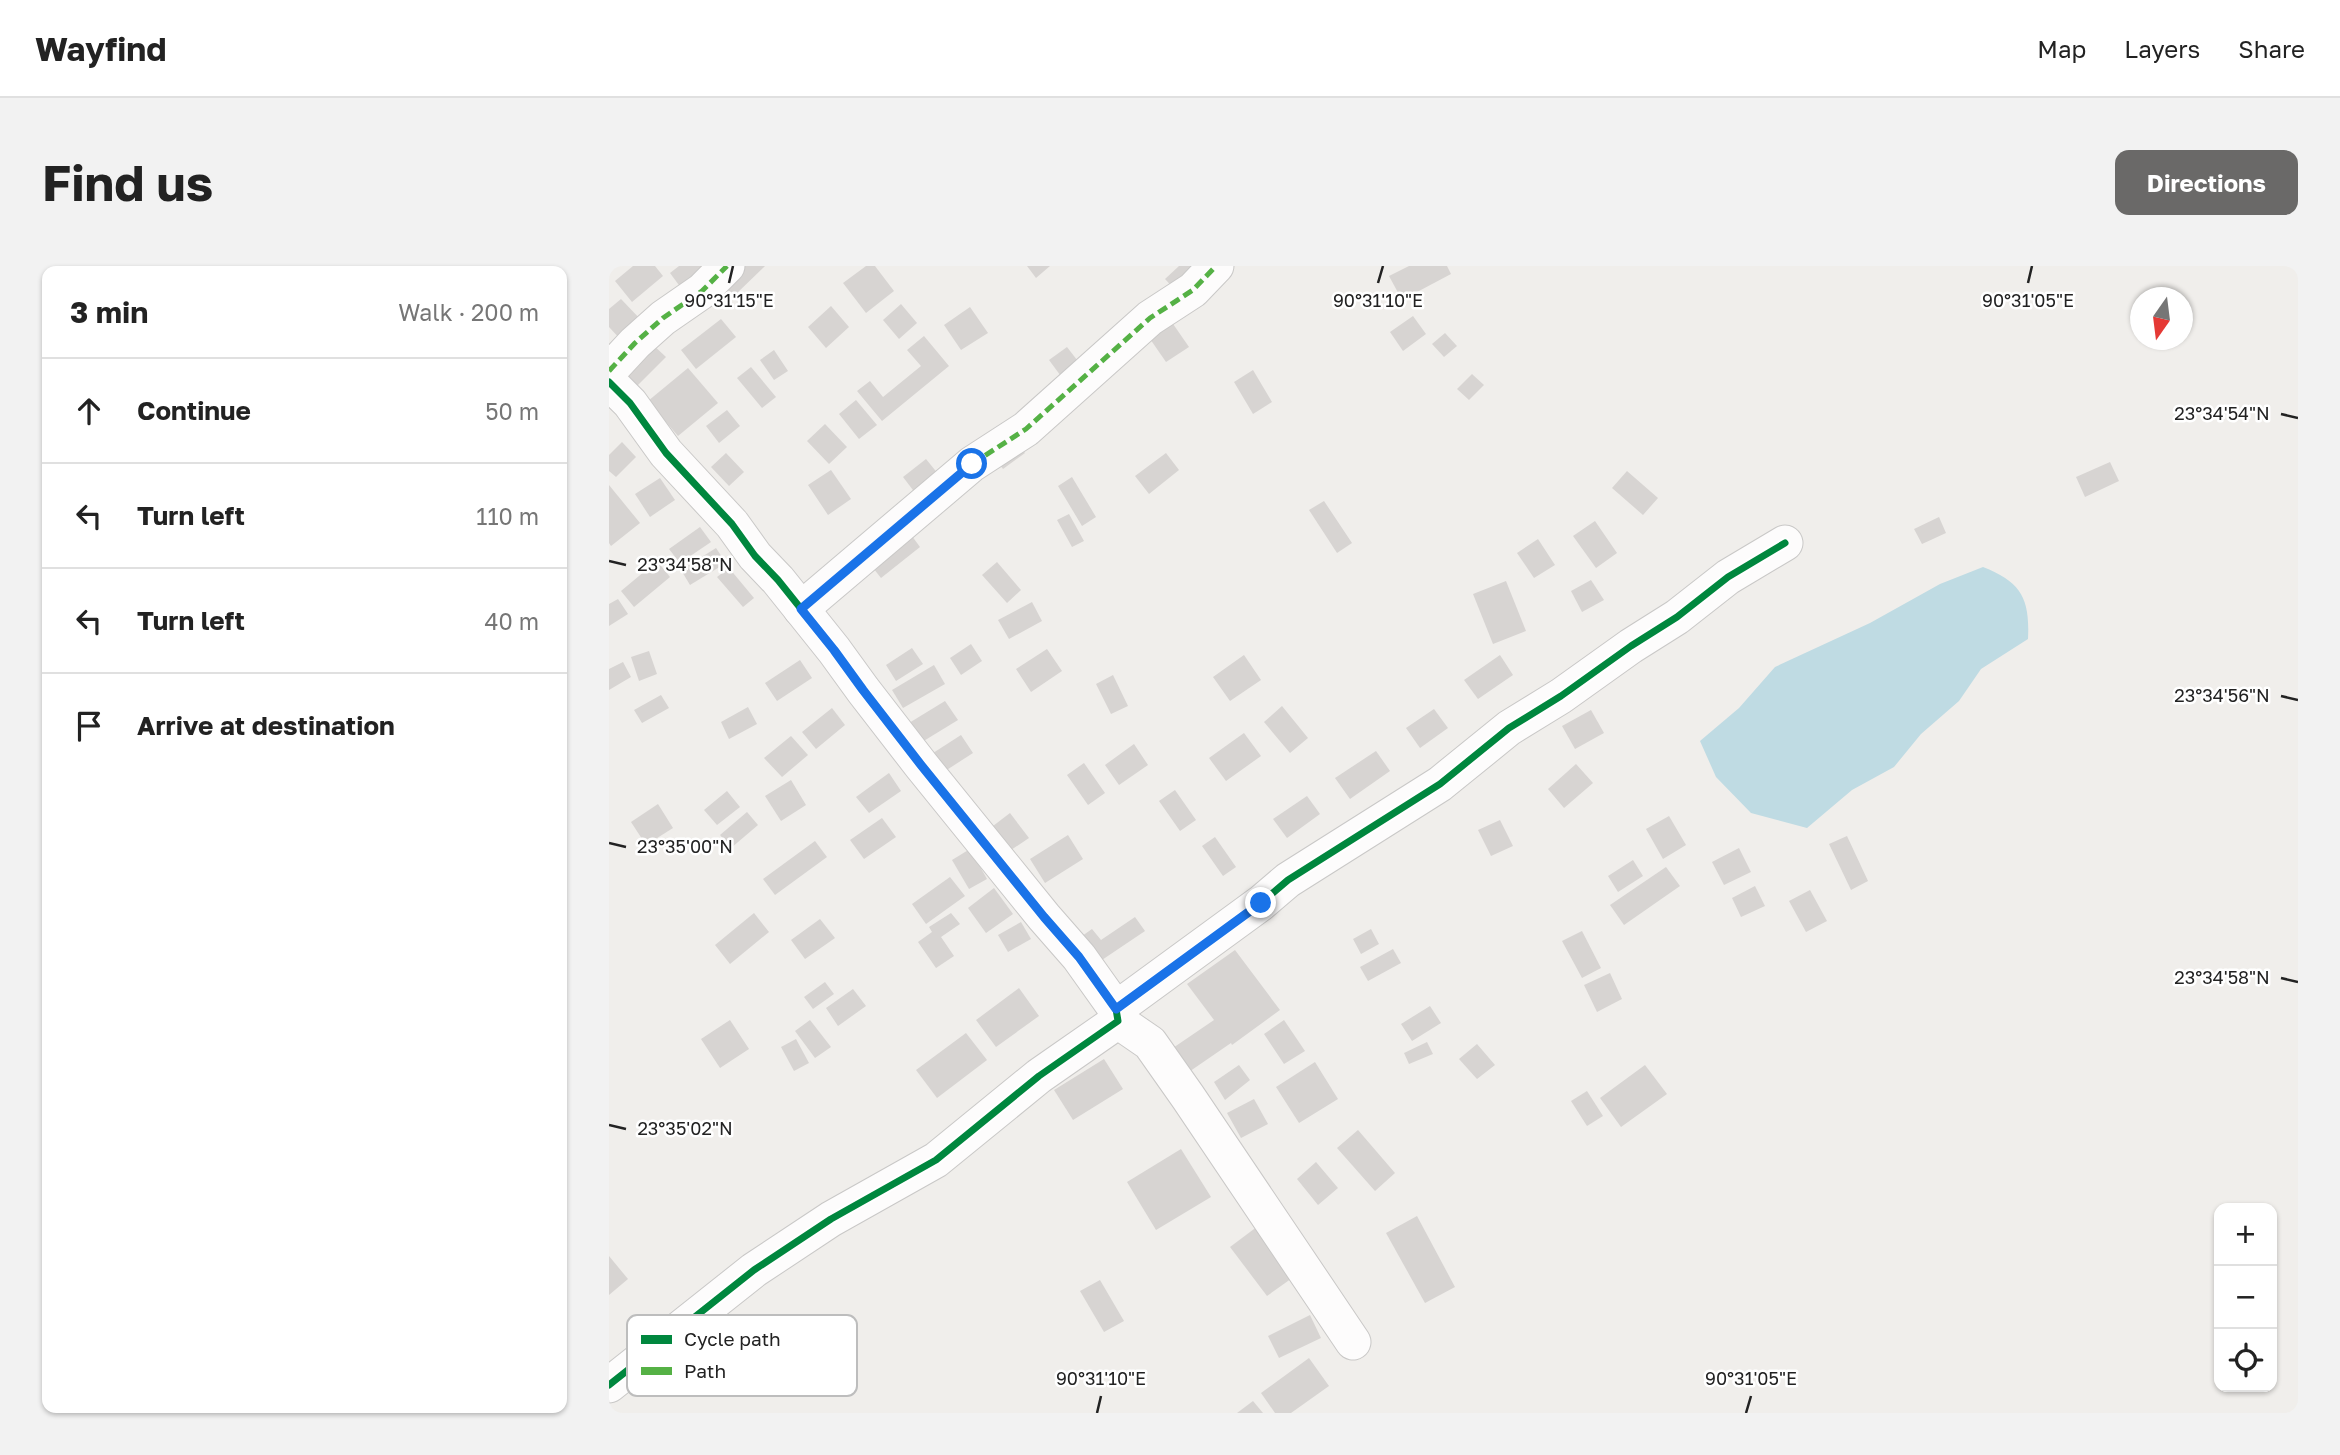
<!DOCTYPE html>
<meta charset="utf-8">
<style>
body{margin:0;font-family:"Golos Text",sans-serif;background:#f2f2f2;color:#222}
.controls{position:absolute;right:21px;bottom:21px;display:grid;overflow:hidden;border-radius:14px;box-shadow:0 2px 5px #0004}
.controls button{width:63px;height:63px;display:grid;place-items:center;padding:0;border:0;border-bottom:2px solid #e0e0e0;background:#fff;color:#222;font:35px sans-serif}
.compass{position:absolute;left:1521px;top:21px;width:63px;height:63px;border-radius:50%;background:#fff;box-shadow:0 2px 5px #0004;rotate:194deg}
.stop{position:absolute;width:21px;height:21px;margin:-16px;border:5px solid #1a73e8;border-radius:50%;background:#fff}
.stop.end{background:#1a73e8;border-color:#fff;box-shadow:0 2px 7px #0008}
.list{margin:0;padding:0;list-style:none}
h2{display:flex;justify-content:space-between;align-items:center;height:91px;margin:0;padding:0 28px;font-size:30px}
h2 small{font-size:23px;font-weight:400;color:#767676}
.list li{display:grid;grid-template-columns:46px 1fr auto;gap:21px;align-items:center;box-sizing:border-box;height:105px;padding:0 28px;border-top:2px solid #e0e0e0}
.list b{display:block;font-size:26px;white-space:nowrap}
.list em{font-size:23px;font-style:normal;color:#767676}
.icon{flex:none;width:38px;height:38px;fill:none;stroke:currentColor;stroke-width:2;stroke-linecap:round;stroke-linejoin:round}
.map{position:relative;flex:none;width:1689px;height:1147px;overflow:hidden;border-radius:14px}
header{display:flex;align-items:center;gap:42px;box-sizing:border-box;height:98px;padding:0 35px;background:#fff;border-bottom:2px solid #e0e0e0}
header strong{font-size:33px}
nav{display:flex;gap:38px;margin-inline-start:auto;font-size:24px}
.intro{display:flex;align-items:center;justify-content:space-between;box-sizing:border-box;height:168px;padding:0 42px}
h1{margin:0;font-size:49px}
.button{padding:18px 32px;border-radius:14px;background:#6a6968;color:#fff;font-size:24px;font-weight:700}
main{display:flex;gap:42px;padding:0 42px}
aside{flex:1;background:#fff;border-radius:14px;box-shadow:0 2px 5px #0004}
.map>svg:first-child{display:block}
</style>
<header>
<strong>Wayfind</strong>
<nav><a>Map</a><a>Layers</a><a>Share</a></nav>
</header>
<div class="intro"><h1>Find us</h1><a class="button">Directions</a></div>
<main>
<aside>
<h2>3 min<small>Walk · 200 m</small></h2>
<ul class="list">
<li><svg class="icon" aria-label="ahead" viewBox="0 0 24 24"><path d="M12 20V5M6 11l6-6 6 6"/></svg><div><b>Continue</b></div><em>50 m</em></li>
<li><svg class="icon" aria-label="left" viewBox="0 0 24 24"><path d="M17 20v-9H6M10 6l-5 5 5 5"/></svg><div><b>Turn left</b></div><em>110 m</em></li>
<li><svg class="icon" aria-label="left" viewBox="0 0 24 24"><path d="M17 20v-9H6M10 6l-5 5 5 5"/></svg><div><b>Turn left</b></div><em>40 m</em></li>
<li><svg class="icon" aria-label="arrive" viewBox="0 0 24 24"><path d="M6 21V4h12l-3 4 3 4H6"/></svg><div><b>Arrive at destination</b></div></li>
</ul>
</aside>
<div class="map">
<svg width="1689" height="1147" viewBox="0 0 1689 1147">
<rect width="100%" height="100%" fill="#f0eeeb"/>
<path fill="#bfdbe3" d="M1374,301c38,15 47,31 45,72l-47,30 -22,32 -38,33 -27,33 -42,23 -45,38 -56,-15 -35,-36 -16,-36 39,-33 36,-41 95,-44 70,-39z"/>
<g fill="#d7d4d2">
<polygon points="24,0 46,0 54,10 23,36 6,15"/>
<polygon points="70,0 106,0 78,30 61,7"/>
<polygon points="125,0 156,0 125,30 110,14"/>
<polygon points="257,0 266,0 285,25 257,47 234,17"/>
<polygon points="418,0 441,0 427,12"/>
<polygon points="570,0 586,0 569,27 556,13"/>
<polygon points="800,0 838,0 842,8 793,34 780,10"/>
<polygon points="12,33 34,56 13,75 0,61 0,43"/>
<polygon points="292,38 308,57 290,73 274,54"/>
<polygon points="222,40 240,61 217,82 199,61"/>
<polygon points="361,41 379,67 352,84 335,59"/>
<polygon points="804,50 817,68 794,85 781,66"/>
<polygon points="112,53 127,71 87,103 72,84"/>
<polygon points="562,55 580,81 557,96 539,70"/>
<polygon points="836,67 848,80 835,91 823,78"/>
<polygon points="315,70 340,100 273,155 248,125 261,115 274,131 312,100 298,84"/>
<polygon points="42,77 57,91 27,121 12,106"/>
<polygon points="458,81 475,103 457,117 440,94"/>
<polygon points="165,84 179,105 165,114 151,94"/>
<polygon points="142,101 167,131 153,142 128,112"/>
<polygon points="79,102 109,137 69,170 39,135"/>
<polygon points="644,104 663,136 644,148 625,116"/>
<polygon points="863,108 875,119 860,134 848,123"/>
<polygon points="247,134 268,159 250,173 230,148"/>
<polygon points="118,144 131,160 110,177 97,160"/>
<polygon points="216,158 238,181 220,198 198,175"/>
<polygon points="406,174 416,187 394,203 384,190"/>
<polygon points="13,176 27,191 7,211 0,205 0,189"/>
<polygon points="117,187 135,206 120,220 102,201"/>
<polygon points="557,187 570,204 540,228 526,210"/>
<polygon points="317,193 334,214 310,232 294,211"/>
<polygon points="1501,196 1510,215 1476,231 1467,211"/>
<polygon points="222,204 242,233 219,249 199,219"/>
<polygon points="1018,205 1049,232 1034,249 1003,222"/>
<polygon points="463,211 487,251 473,260 449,220"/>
<polygon points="51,212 66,234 41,251 26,228"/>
<polygon points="0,219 31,257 2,280 0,277"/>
<polygon points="715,235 743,277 728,287 700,244"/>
<polygon points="460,248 475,275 463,281 448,254"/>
<polygon points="1330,251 1337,267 1313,278 1305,263"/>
<polygon points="986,255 1008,287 987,302 964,270"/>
<polygon points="91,261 102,276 71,297 60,283"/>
<polygon points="297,262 311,281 272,312 257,293"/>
<polygon points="929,273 946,299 925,312 908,287"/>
<polygon points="107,282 117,297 81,319 72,304"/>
<polygon points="48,295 61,311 25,341 12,325"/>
<polygon points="388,296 412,324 398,337 373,309"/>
<polygon points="120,302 145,332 134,341 108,311"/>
<polygon points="982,314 995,334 973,346 962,325"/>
<polygon points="897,315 917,365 884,378 864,328"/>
<polygon points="9,333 19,348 0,360 0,338"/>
<polygon points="423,336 433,355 400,373 389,354"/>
<polygon points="362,378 373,395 352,409 341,392"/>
<polygon points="303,382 314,398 287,415 277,399"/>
<polygon points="438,383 453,405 422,426 407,403"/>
<polygon points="40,385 48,408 30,415 22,391"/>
<polygon points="635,389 652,414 621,435 604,411"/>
<polygon points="891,389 904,409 869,433 855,414"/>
<polygon points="191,394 203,412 168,435 156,417"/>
<polygon points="14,396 22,411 0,424 0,403"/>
<polygon points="325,399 336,418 294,442 283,424"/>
<polygon points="504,409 519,440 502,448 487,418"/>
<polygon points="52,429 60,442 33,457 25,444"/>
<polygon points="336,435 349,454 313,476 300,457"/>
<polygon points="673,440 699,472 681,487 655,456"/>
<polygon points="139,441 148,458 120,473 112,456"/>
<polygon points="223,442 236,459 207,483 193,466"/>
<polygon points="825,443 839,462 811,482 797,462"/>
<polygon points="982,444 995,467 966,483 953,460"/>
<polygon points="635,467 652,490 617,515 600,492"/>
<polygon points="352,469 364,487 333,507 321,489"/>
<polygon points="182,470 199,489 173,511 155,492"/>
<polygon points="525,478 539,499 510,519 496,499"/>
<polygon points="767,485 781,505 741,533 726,512"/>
<polygon points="475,497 496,527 479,539 458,509"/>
<polygon points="967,498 984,517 955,542 939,523"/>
<polygon points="280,507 292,525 260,547 247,531"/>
<polygon points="182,514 197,539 172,555 156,530"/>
<polygon points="566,524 587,554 571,565 550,535"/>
<polygon points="118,525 131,541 108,559 95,544"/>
<polygon points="698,530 711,548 678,572 664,553"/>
<polygon points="49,538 64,562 37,579 22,556"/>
<polygon points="138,546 149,559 122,582 111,569"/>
<polygon points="401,547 420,572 402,584 384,560"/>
<polygon points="1060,550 1077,579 1054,593 1037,563"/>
<polygon points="273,552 287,571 255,593 241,574"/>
<polygon points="891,554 904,580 882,590 869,564"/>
<polygon points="459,569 474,593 436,617 421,593"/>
<polygon points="1238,570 1259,615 1242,624 1220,578"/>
<polygon points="606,571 627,601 614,610 593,580"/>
<polygon points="206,575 218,591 166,629 154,613"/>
<polygon points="1130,582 1142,606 1115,619 1103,596"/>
<polygon points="361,583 378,613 360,623 343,594"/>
<polygon points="1024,594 1034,610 1009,626 999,610"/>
<polygon points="1057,601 1071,620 1015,659 1001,639"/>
<polygon points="341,611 356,630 317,658 303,638"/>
<polygon points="1146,620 1156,640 1132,651 1123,632"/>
<polygon points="385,622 404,648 377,667 359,642"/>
<polygon points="1201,624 1218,655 1197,666 1180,635"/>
<polygon points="145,647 160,666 121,698 106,679"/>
<polygon points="342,647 351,658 332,671 345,690 327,702 309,676 323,666 320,661"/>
<polygon points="526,651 536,665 484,700 466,675 483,663 492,674"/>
<polygon points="211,653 226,672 196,693 182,674"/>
<polygon points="412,656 422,673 399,686 389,669"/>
<polygon points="762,663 770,678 752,688 744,673"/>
<polygon points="973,665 992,702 973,712 953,675"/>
<polygon points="784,683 792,697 759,715 751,701"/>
<polygon points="626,684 671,744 623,779 622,777 574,810 558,786 605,754 578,718"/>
<polygon points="1001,707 1013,733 988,746 975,719"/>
<polygon points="216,716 225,728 204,743 195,731"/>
<polygon points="410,722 430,750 387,781 367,754"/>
<polygon points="244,723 257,740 229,760 217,742"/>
<polygon points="821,740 832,757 803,775 792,758"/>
<polygon points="121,754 140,783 111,802 92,773"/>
<polygon points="201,754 222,781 206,792 186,765"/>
<polygon points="675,754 696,785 675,798 655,768"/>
<polygon points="357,767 378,794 328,832 307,804"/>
<polygon points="187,773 200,797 185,805 172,781"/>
<polygon points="818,776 824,788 800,798 795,787"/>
<polygon points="868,778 886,799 868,813 850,793"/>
<polygon points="495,793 514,823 464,854 445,824"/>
<polygon points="706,796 729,833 690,857 667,821"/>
<polygon points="630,799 641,814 616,834 605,816"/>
<polygon points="1036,799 1058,828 1012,861 991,832"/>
<polygon points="978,825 994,850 978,860 962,835"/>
<polygon points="645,833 659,858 632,872 618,847"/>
<polygon points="749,864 786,907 766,925 728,882"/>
<polygon points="572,883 602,931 547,964 518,916"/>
<polygon points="707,896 729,922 709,939 688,913"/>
<polygon points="808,950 846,1021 816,1037 777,967"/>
<polygon points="649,960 686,1010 658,1030 621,981"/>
<polygon points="0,990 19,1013 0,1029"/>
<polygon points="491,1014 515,1055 495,1066 471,1025"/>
<polygon points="701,1049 712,1072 670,1092 659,1070"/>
<polygon points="700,1092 720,1120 682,1147 666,1147 652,1127"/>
<polygon points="644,1135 654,1147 628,1147"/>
</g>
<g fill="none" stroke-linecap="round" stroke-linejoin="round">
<g stroke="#c9c8c7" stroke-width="37">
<g id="minor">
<polyline points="0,105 26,77 54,52 93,25 118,0"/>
<polyline points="0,116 21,137 57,187 123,258 146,290 169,314 225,384 254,424 312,499 435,651 470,691 507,743 509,755 430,810 327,894 222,953 145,1004 0,1119"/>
<polyline points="192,343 363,198 417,163 541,52 584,24 607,0"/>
<polyline points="507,743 652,637 679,614 831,518 900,462 952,430 1022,380 1068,351 1119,311 1176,277"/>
<polyline points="509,755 541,777 579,831 744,1076"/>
</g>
</g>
<use href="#minor" stroke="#fdfcfc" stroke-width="35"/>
<g stroke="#55b145" stroke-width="5" stroke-dasharray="10 5" stroke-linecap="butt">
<polyline points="0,105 26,77 54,52 93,25 118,0"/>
<polyline points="192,343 363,198 417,163 541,52 584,24 607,0"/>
</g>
<g stroke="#fff" stroke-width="11">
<g id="cycleway">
<polyline points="0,116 21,137 57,187 123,258 146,290 169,314 225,384 254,424 312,499 435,651 470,691 507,743 509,755 430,810 327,894 222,953 145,1004 0,1119"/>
<polyline points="507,743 652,637 679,614 831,518 900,462 952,430 1022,380 1068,351 1119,311 1176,277"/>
</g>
</g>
<use href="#cycleway" stroke="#00873e" stroke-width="7"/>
</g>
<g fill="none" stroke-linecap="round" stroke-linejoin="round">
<polyline stroke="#1a73e8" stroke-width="9" points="363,198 192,343 225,384 254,424 312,499 435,651 470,691 507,743 652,637"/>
</g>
<path fill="none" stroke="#222" stroke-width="2.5" d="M120,17l4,-17M769,17l5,-17M1419,17l4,-17M1672,148l17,4M0,295l17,4M1672,430l17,4M0,577l17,4M1672,712l17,4M0,859l17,4M488,1147l4,-17M1137,1147l5,-17"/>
<rect x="18" y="1049" width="230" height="81" rx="10" fill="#fff" stroke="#bdbdbd" stroke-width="2"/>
<rect x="32" y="1069" width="31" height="9" fill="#00873e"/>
<rect x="32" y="1101" width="31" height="8" fill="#55b145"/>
<g font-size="19" fill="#222">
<text x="75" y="1080">Cycle path</text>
<text x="75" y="1112">Path</text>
</g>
<g font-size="18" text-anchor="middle" fill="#222" stroke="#fff" stroke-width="5" stroke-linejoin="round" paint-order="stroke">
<text x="120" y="41">90°31'15"E</text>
<text x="769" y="41">90°31'10"E</text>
<text x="1419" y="41">90°31'05"E</text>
<text x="1613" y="154">23°34'54"N</text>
<text x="76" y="305">23°34'58"N</text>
<text x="1613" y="436">23°34'56"N</text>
<text x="76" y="587">23°35'00"N</text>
<text x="1613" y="718">23°34'58"N</text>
<text x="76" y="869">23°35'02"N</text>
<text x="492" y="1119">90°31'10"E</text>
<text x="1142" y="1119">90°31'05"E</text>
</g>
</svg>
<div class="controls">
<button>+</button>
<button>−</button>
<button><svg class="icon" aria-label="locate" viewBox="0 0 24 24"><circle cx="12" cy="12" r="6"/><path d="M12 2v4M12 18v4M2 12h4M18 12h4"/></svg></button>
</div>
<svg class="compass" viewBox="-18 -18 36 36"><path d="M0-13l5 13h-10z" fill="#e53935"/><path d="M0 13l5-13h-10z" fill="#767676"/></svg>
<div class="stop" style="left:363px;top:198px"></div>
<div class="stop end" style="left:652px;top:637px"></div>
</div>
</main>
